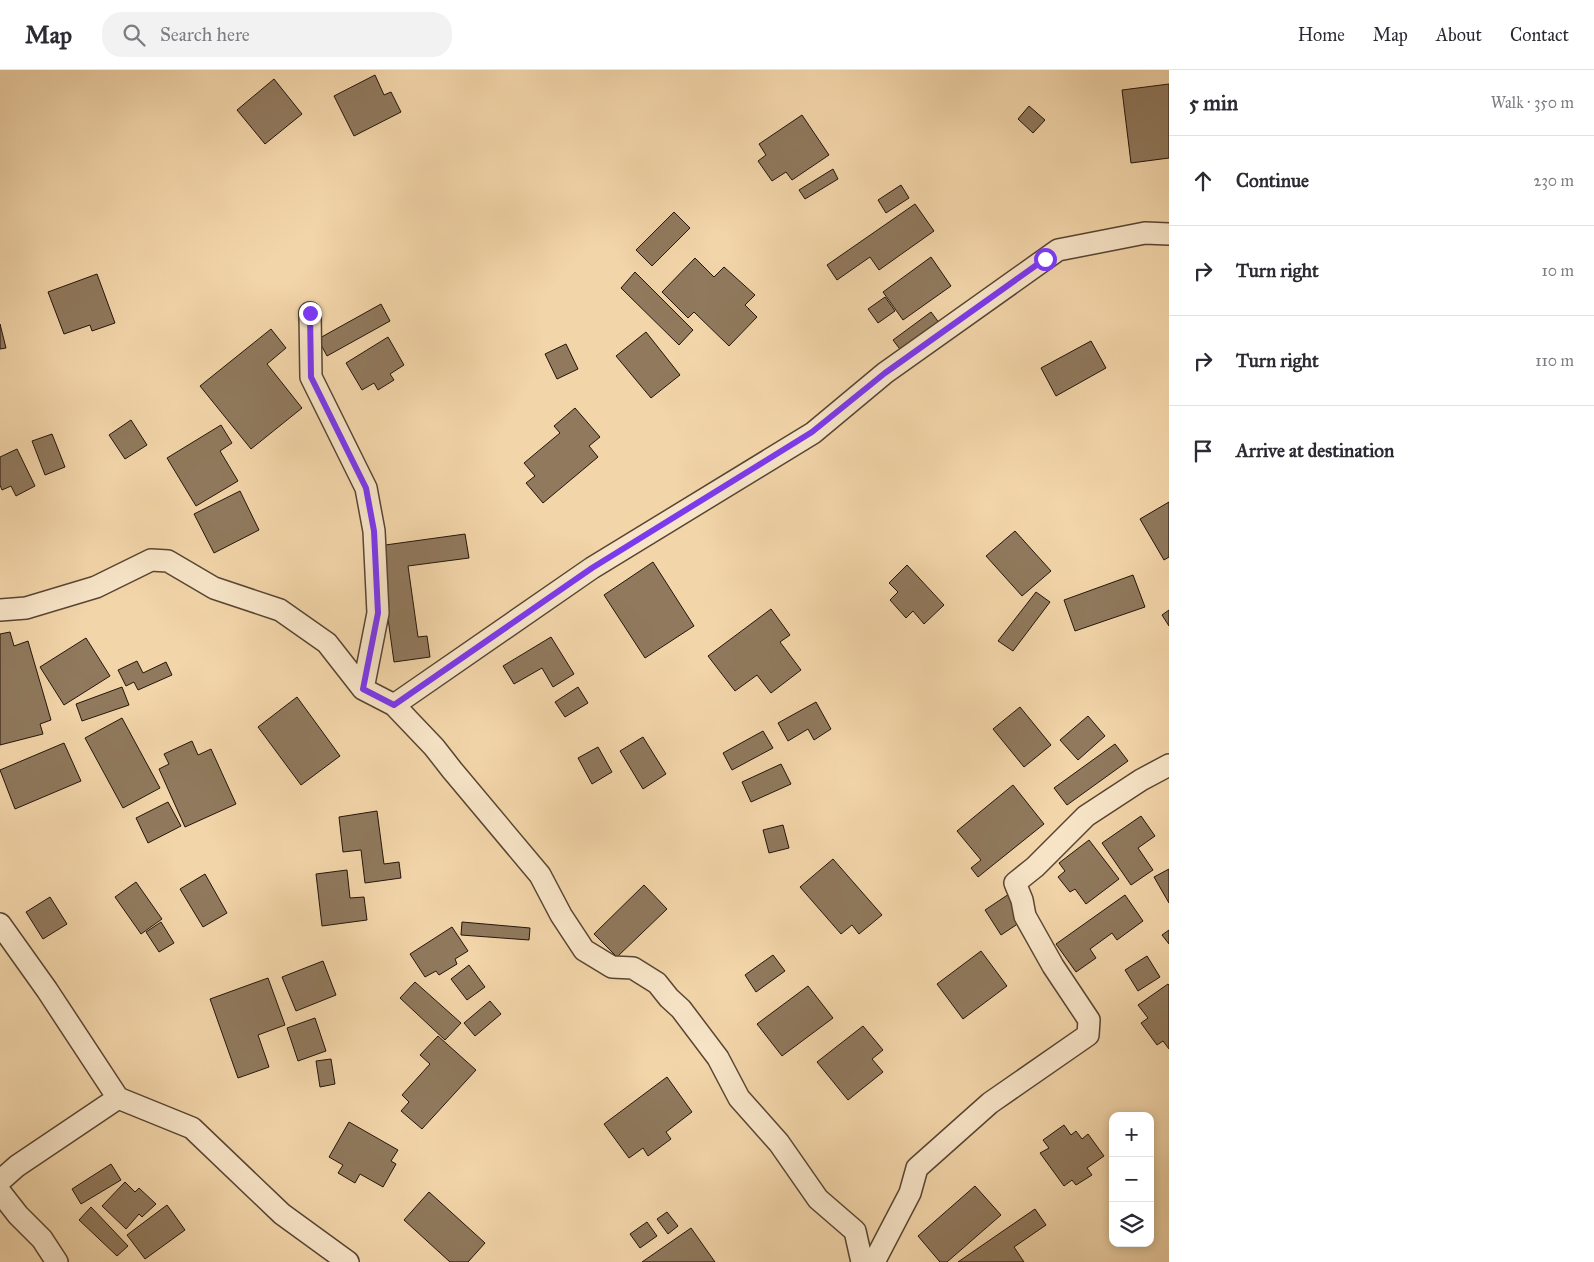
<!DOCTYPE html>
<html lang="en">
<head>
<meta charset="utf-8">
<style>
  body { margin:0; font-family:"IM FELL Great Primer",serif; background:#f2f2f3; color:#2b2b33 }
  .controls { position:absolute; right:15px; bottom:15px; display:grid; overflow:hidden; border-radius:10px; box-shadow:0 2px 8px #0003 }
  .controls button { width:45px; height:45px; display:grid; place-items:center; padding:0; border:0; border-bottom:1px solid #e1e1e2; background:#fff; color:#2b2b33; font:25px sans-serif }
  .stop { position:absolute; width:15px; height:15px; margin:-11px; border:4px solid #7c3aed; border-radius:50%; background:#fff }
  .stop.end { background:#7c3aed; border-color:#fff; box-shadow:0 1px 5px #0008 }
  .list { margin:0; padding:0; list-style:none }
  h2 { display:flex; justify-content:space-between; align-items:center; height:65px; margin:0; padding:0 20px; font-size:21px }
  h2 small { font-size:16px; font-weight:400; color:#7c7c81 }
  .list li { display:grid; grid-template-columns:32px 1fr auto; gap:15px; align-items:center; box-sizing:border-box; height:90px; padding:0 20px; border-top:1px solid #e1e1e2 }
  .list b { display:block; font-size:19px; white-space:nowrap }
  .list em { font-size:16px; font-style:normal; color:#7c7c81 }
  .icon { flex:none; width:28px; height:28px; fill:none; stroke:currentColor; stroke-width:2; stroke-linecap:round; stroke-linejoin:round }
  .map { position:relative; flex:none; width:1169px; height:1192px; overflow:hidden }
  header { display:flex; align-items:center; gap:30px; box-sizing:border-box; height:70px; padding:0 25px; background:#fff; border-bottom:1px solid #e1e1e2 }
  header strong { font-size:24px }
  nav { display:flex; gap:28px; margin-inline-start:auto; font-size:18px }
  .search { width:350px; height:45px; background:#f2f2f3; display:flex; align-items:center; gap:12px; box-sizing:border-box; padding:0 18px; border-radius:20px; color:#7c7c81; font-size:19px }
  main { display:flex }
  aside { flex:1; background:#fff }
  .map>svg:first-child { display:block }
</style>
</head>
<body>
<header>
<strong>Map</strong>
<div class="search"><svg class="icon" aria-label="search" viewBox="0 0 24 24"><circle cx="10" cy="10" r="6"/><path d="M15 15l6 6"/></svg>Search here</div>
<nav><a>Home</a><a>Map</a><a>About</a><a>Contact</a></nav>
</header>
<main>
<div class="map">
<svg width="1169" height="1192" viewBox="0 0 1169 1192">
  <rect width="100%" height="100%" fill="#f2d5a9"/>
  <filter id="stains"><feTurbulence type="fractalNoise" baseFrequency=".004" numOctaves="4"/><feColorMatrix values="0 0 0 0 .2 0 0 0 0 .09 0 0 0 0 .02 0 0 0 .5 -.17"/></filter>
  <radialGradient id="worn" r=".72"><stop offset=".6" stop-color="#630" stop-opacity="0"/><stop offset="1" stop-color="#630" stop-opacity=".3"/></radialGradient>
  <path fill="#90795d" stroke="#25150a" d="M375,5L384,25L391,22L401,42L354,66L334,26Z
    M274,9L302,44L265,74L237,40Z
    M1169,14V88L1131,93L1122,20Z
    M1029,36L1045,50L1033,63L1018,49Z
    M802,45L829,85L792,110L786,102L772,111L758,91L766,85L759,74Z
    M833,99L838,109L805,129L799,120Z
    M901,115L909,128L886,143L878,130Z
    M915,134L934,161L879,200L870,187L837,210L827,195Z
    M674,142L690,158L652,196L636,180Z
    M931,187L951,216L903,250L883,222Z
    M695,188L714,207L724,197L755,225L745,235L757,247L729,276L694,242L688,248L662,222Z
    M635,202L693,260L679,275L621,218Z
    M97,204L115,253L92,261L90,255L64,264L48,222Z
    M885,227L895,241L878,253L868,239Z
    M381,234L390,251L327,286L318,269Z
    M931,242L940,254L902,282L893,270Z
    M0,254L6,278L0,279Z
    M271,259L286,278L267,294L302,338L251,379L200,316Z
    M646,262L680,305L651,328L616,286Z
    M388,267L404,295L390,304L394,310L378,320L374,313L362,320L346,293Z
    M1091,271L1106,298L1056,326L1041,298Z
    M566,274L578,299L557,309L545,284Z
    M575,338L600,367L589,376L598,387L543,433L526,413L535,406L524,393L560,363L554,356Z
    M131,350L147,375L125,389L109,365Z
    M221,355L232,373L220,381L238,411L196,436L167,388Z
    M52,364L65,397L45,405L32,371Z
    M17,379L35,416L16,426L11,416L2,420L0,415V387Z
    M240,421L259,460L214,483L194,444Z
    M1169,432V487L1164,490L1140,449Z
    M1015,461L1051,501L1022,526L986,486Z
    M465,464L469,488L408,496L418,567L427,566L430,587L394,592L378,476Z
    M653,492L694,556L645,588L604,525Z
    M907,495L944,535L924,554L913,541L906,548L890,530L898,522L889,513Z
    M1133,505L1145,537L1075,561L1064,530Z
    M1036,522L1050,532L1013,581L998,571Z
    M771,539L790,565L780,572L801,600L771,623L757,605L735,621L708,586Z
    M1169,540V556L1162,545Z
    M10,562L14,576L28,571L51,650L40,654L43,664L0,675V564Z
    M551,567L574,604L553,617L542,598L514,614L503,596Z
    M86,568L110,606L64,635L40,597Z
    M137,591L143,603L166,592L172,605L138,620L134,612L126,616L118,600Z
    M122,617L129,635L82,651L76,634Z
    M578,617L588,633L565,647L555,632Z
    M297,627L340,686L301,715L258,657Z
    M816,632L831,659L814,670L808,659L788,671L778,653Z
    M1020,637L1051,675L1024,697L993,659Z
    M1088,646L1105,666L1078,690L1060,670Z
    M122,648L160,718L123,738L85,668Z
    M763,661L773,678L732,700L723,683Z
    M643,667L666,704L643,719L620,681Z
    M192,671L198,685L211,679L236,734L185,757L159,699L169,694L164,684Z
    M64,673L81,711L15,739L0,700Z
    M1115,674L1128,691L1067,735L1054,718Z
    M598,677L612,702L592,714L578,688Z
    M781,694L791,714L751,732L742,712Z
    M1013,715L1044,754L978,807L971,798L981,790L957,761Z
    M168,732L181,756L148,773L136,748Z
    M377,741L384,794L399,792L401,808L365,813L361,780L343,782L339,747Z
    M1141,746L1155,766L1138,778L1153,800L1131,815L1102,773Z
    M783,755L789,778L769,783L763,760Z
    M1089,770L1119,809L1086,834L1075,819L1070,822L1058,807L1065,801L1059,793Z
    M833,789L882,845L859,864L852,855L841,864L800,817Z
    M1169,799V833L1154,807Z
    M347,800L350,828L364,827L367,850L322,856L316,804Z
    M205,804L227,843L203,857L180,819Z
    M136,812L162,849L141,864L115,827Z
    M644,815L667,839L617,887L594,864Z
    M1009,824L1025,849L1001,865L985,840Z
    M1125,825L1143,851L1117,870L1112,863L1090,879L1096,888L1076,902L1056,874Z
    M50,827L67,854L43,869L26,842Z
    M161,852L174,873L159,882L146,862Z
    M462,852L530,858L529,870L461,865Z
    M452,857L468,881L455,889L457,894L439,905L436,901L425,907L410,884Z
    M1169,860V874L1162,865Z
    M981,881L1007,916L963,949L937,914Z
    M773,885L785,901L756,922L745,905Z
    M1147,886L1160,907L1138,921L1125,900Z
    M323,891L336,925L296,941L282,907Z
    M469,895L485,917L467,930L451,909Z
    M268,908L285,955L258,965L269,997L238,1008L210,929Z
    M415,912L461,953L445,970L400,928Z
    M1168,914L1169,915V979L1163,971L1157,975L1141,953L1148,948L1138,935Z
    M808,916L833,948L782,986L757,954Z
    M490,931L501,944L475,966L464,953Z
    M315,948L326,981L298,991L287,958Z
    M863,956L883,980L872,989L883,1002L848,1030L817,992Z
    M438,966L476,1000L422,1059L401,1041L409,1032L402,1025L430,994L420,985Z
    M331,989L335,1014L320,1017L316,991Z
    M667,1007L692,1042L666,1062L671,1069L648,1086L643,1078L629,1088L604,1054Z
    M349,1052L398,1080L391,1091L396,1094L383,1117L360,1104L355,1113L338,1103L343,1095L329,1087Z
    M1064,1055L1071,1065L1076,1061L1082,1069L1088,1064L1104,1086L1087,1098L1092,1105L1076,1115L1072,1110L1064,1116L1040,1083L1049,1078L1043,1070Z
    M111,1094L121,1110L81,1134L72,1119Z
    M125,1112L135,1122L139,1118L156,1134L142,1147L139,1144L126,1159L102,1136Z
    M975,1116L1001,1145L947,1192H940L918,1166Z
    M429,1122L485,1173L468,1192H450L404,1150Z
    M167,1135L185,1160L145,1189L127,1165Z
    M91,1137L128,1176L117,1186L79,1150Z
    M1035,1139L1046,1155L1014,1177L1024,1192H958Z
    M667,1142L678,1156L668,1164L657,1149Z
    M647,1152L657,1166L640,1178L630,1164Z
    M691,1158L715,1192H642Z"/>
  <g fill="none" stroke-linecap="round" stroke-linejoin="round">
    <defs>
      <path id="minor" d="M310,243L311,307L366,418L374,461L378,543L363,619
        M0,540L26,538L96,517L151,490L168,491L214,518L280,540L327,573L363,619L394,635L592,498L813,363L885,303L1058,180L1145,163L1169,164
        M394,635L434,677L452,700L540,805L561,845L584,880L612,897L633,898L657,913L669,928L681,939L718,988L739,1028L779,1073L818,1129L855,1161L862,1192
        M0,854L47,920L118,1028L192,1058L282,1144L348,1192
        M0,1111L17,1096L118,1028
        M0,1122L18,1145L42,1169L57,1192
        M874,1192L910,1123L917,1098L990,1033L1088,965L1089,950L1053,896L1025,846L1022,830L1015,813L1035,797L1086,746L1141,710L1169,695"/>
    </defs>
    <use href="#minor" stroke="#584532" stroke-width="24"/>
    <use href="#minor" stroke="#f7e4c7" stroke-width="21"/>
  </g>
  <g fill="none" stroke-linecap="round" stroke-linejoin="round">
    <path stroke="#7c3aed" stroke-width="6" d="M310,243L311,307L366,418L374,461L378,543L363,619L394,635L592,498L812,362L885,303L1045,189"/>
  </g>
  <rect width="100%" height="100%" filter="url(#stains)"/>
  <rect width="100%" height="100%" fill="url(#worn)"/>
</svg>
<div class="controls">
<button>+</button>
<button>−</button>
<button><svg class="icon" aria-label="layers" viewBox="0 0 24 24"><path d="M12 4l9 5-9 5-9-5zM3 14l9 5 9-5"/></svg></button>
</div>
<div class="stop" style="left:1045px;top:189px"></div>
<div class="stop end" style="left:310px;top:243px"></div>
</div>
<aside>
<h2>5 min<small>Walk · 350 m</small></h2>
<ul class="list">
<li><svg class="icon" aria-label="ahead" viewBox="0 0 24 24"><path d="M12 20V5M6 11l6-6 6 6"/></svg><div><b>Continue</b></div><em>230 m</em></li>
<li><svg class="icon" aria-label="right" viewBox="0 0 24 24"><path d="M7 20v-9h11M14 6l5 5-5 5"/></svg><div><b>Turn right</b></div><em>10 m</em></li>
<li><svg class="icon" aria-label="right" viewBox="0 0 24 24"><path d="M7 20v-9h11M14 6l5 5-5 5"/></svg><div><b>Turn right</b></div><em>110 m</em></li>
<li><svg class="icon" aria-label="arrive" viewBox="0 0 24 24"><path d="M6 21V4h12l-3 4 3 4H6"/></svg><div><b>Arrive at destination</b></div></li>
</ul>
</aside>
</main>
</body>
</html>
